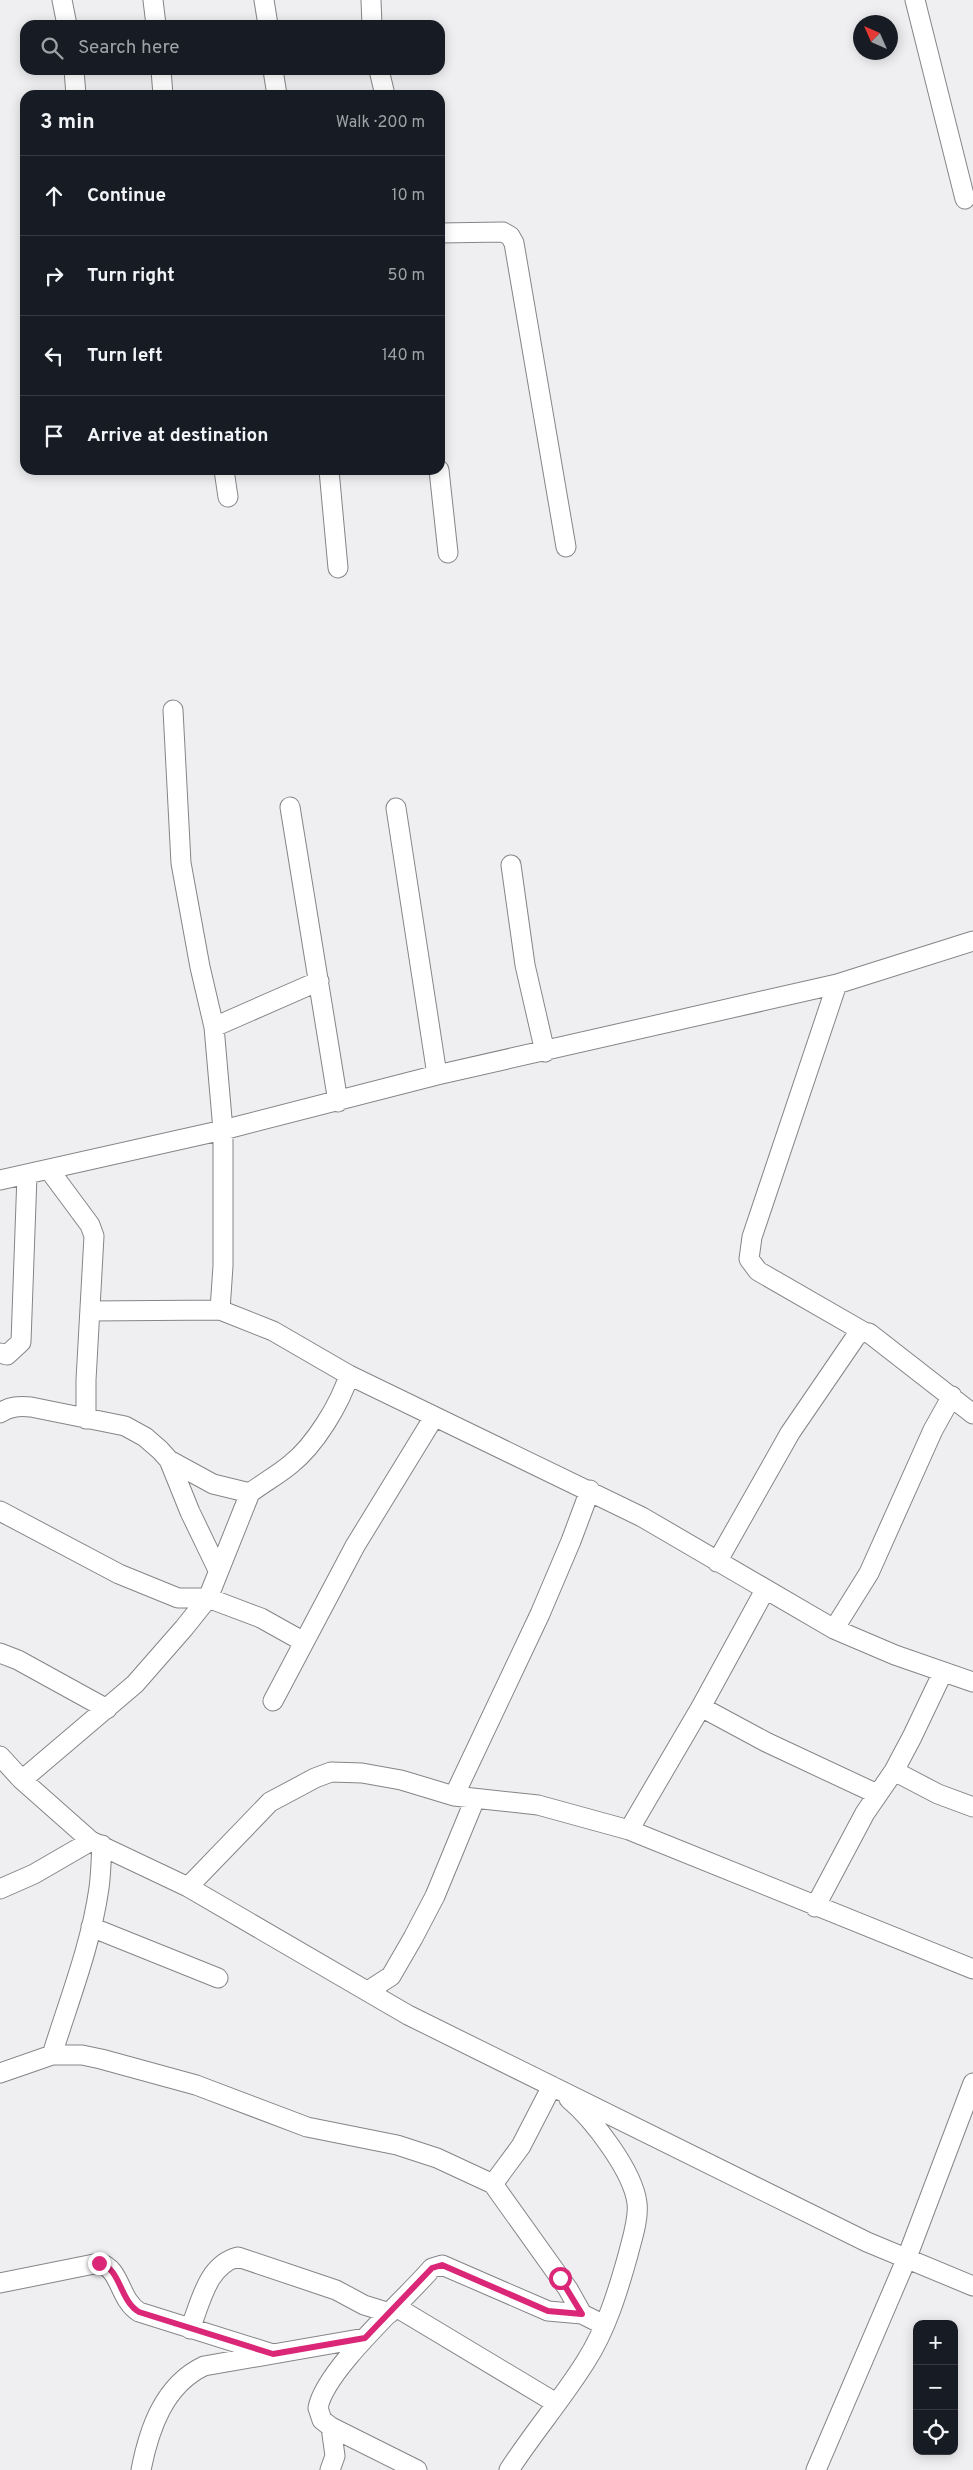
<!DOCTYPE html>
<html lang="en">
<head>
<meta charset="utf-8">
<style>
  body { margin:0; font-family:Overpass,sans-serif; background:#242831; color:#f1f3f6 }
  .controls { position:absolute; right:15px; bottom:15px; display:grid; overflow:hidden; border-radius:10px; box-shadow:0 2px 12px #0003 }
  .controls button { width:45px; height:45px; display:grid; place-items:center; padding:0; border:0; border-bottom:1px solid #363941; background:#171b24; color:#f1f3f6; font:25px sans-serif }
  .compass { position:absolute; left:853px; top:15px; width:45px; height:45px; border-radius:50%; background:#171b24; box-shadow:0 2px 12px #0003; rotate:315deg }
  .stop { position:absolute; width:15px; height:15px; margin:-11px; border:4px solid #db2777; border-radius:50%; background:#fff }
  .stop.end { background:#db2777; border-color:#fff; box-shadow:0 1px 5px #0008 }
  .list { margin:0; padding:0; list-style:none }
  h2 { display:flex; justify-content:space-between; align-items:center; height:65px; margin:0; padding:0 20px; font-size:21px }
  h2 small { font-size:16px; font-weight:400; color:#9ea1a6 }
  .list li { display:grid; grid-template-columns:32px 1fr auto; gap:15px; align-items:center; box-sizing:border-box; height:80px; padding:0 20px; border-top:1px solid #363941 }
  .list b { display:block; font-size:19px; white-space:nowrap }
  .list em { font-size:16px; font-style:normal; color:#9ea1a6 }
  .icon { flex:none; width:28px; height:28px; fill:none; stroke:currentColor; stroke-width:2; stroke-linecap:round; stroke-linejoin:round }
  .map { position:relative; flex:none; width:973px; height:2470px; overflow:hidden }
  .search { position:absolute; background:#171b24; box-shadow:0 2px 12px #0003; left:20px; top:20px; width:425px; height:55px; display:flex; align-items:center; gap:12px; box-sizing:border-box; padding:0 18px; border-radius:15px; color:#9ea1a6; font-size:19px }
  .panel { position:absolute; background:#171b24; box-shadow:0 2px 12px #0003; left:20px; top:90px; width:425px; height:385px; border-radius:15px }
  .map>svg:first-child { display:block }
</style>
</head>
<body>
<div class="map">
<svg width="973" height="2470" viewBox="0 0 973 2470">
  <rect width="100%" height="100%" fill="#efeff2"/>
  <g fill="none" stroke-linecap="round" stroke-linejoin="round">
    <defs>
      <path id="minor" d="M62,0L67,25
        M153,0L156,25
        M264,0L268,25
        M371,0L372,25
        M915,0L965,199
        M74,70L76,95
        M161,70L163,95
        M273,70L277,95
        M379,70L385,95
        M440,233L503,232L510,236L514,243L566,547
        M224,470L228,497
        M329,470L338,568
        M439,470L448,553
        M173,710L181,863L200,967L214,1027L223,1130V1266L220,1310L273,1331L349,1375L642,1517L834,1629L895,1655L973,1682
        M290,807L338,1102
        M396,808L437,1075
        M511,865L525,965L545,1052
        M837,984L752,1237L749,1259L758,1271L864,1332L869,1333L973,1414
        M214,1027L319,981
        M50,1171L90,1225L94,1236L86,1380V1419
        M0,1180L223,1130L437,1075L837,984L973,941
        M90,1311L220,1310
        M0,1353L7,1355L21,1342L27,1175
        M0,1413C10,1406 20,1406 31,1407L125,1426L145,1437L160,1450L169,1460L213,1484L250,1493C263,1483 278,1475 291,1464C315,1445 340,1404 349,1375
        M169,1460L190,1512L218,1570
        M0,1511L119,1574L178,1598H208L261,1618L304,1642
        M717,1562L790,1433L857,1335L864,1332
        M834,1629L869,1573L933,1430L952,1396
        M0,1653L18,1660L107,1709
        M273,1701L355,1546L434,1417
        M701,1707L766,1742L877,1794
        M0,1756L22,1780L91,1841L188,1887L408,2015L867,2242L973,2286
        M894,1771L938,1794L973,1807
        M22,1780L135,1684L184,1628L208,1598L250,1493
        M454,1796L540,1614L571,1541L590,1490
        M629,1830L701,1707L765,1590
        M188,1887L270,1802L315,1778L331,1772L362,1773L401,1780L454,1796L538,1805L629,1830L973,1969
        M0,1889L34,1874L91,1841
        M815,1907L865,1813L894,1771L912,1737L943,1672
        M91,1927L218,1978
        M368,1991L391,1976L413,1938L435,1896L475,1799
        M52,2055C69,2000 91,1945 99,1888C101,1874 101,1859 102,1845
        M0,2073L52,2055H82L101,2059L196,2085L307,2127L397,2145L437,2158L493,2184L568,2289L582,2314
        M493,2184L521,2146L552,2086
        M0,2283L99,2263C121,2268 119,2300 139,2312L273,2354
        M396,2307L556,2403
        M190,2329C201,2302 207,2265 238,2257L336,2290L364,2305L390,2313
        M141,2470C149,2429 164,2385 204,2366L365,2338
        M330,2470L335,2456L331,2427
        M417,2470L331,2427L322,2420L318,2408C325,2369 405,2300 432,2268L442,2265L548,2311L582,2314L604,2325
        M509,2470C533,2433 563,2398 586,2361C606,2330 618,2291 628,2255C632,2239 639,2219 637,2203C633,2171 593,2119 569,2099
        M816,2470L906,2260L973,2083"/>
    </defs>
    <use href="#minor" stroke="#858588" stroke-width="21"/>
    <use href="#minor" stroke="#fff" stroke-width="19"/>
  </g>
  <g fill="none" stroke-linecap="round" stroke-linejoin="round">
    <path stroke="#db2777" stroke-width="6" d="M99,2263C121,2268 119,2300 139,2312L273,2354L365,2338L432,2268L442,2265L548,2311L582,2314L560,2278"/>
  </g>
</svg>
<div class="controls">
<button>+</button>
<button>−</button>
<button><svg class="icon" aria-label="locate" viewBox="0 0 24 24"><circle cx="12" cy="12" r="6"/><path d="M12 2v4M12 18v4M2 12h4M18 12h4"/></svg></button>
</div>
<svg class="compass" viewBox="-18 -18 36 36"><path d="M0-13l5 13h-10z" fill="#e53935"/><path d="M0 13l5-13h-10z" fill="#9ea1a6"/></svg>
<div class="stop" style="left:560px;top:2278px"></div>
<div class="stop end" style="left:99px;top:2263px"></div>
<div class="search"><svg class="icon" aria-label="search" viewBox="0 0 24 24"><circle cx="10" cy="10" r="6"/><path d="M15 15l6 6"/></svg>Search here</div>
<section class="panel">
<h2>3 min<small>Walk · 200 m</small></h2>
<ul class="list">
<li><svg class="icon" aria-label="ahead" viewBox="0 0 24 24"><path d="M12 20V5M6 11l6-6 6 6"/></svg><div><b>Continue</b></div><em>10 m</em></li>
<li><svg class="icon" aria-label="right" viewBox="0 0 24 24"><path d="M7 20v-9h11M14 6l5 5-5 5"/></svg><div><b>Turn right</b></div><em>50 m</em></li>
<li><svg class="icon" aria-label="left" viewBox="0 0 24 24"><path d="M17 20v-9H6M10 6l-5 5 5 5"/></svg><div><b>Turn left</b></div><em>140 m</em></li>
<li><svg class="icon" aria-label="arrive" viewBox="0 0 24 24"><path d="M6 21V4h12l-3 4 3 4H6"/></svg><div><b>Arrive at destination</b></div></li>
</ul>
</section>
</div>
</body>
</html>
